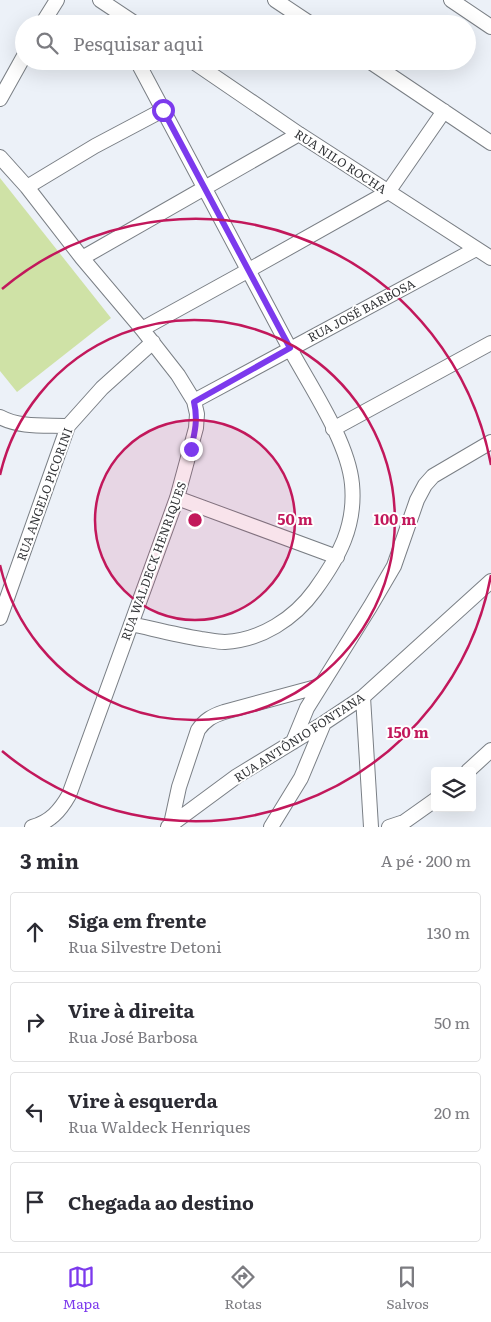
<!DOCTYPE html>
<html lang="pt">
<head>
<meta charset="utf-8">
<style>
  body { margin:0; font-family:Literata,serif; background:#f7f7f7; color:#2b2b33 }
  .controls { position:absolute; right:15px; bottom:15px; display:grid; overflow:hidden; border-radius:5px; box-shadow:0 5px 20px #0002 }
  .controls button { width:45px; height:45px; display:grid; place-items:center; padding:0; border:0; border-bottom:1px solid #e1e1e2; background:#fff; color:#2b2b33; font:25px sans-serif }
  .stop { position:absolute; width:15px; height:15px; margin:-11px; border:4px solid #7c3aed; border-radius:50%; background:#fff }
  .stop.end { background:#7c3aed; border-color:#fff; box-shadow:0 1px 5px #0008 }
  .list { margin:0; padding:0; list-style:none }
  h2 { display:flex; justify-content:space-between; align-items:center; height:65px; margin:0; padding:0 20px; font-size:21px }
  h2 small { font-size:16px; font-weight:400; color:#7c7c81 }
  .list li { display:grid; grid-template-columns:32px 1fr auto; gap:15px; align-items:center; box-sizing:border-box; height:80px; margin:0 10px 10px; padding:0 10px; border:1px solid #e1e1e2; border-radius:5px }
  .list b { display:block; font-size:19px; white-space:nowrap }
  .list p { margin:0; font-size:16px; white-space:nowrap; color:#7c7c81 }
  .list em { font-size:16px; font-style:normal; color:#7c7c81 }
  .icon { flex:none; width:28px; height:28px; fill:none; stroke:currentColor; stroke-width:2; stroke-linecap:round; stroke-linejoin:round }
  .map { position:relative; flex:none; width:491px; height:827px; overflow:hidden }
  .search { position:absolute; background:#fff; box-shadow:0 5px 20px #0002; left:15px; right:15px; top:15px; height:55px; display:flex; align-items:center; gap:12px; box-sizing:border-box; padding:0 18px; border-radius:28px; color:#7c7c81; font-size:19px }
  .sheet { height:425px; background:#fff }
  nav { display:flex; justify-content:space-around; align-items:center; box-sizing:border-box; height:70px; border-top:1px solid #e1e1e2; background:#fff; font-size:14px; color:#7c7c81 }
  nav a { display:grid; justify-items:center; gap:2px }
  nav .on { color:#7c3aed }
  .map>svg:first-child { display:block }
</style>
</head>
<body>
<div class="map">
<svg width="491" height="827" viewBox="0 0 491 827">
  <rect width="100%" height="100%" fill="#ecf1f8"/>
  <path fill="#cfe2a6" d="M0,178L111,318L17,392L0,371Z"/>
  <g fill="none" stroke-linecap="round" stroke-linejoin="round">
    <defs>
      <path id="street" d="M100,0L136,24
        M275,0L311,24
        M451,0L491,27
        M42,24L57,0
        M192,61L299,134L491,258
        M369,61L491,143
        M0,99L24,56
        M0,157L27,187L82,258L142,329L178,375L194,401L197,414L196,428L177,498L69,795C60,811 50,822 32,827
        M27,187L95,146L163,110
        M82,258L299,134
        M142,329L249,270L388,192L444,111
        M194,401L476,249
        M0,417C20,428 45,425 68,426
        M333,429L491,343
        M177,498L337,557
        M0,618L68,426L102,388L153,342
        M131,624C154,629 177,635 201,639C209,640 217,642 225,642C261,640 294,619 315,590C339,557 356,526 352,484C348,441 310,386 289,347C238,252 187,157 137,61
        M363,697L371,827
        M293,742L307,708L370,607L394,566L417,500L425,485L433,476L491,442
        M468,771L491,750
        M171,824L179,787L198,730C205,720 212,716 224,712L320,686
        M168,827L237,776L324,723L363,697L491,581
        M271,827L301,778L324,723
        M389,827L404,822L435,800"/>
    </defs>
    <use href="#street" stroke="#7a7f85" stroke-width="16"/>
    <use href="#street" stroke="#fff" stroke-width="14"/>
  </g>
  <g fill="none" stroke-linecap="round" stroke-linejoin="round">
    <path stroke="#7c3aed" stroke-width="6" d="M163,110L290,348L194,402C198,419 195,432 191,449"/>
  </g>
  <circle cx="195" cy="520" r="100" fill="#c2185b" fill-opacity=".12"/>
  <g fill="none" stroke="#c2185b" stroke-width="2.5">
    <circle cx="195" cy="520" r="100"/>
    <path d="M0 475A200 200 0 1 1 0 565"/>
    <path d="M491 575A301 301 0 0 1 2 751M2 289A301 301 0 0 1 491 465"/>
  </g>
  <g text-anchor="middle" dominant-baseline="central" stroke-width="4" stroke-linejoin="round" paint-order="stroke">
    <g font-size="12" fill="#333538" stroke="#fff">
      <text transform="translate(341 161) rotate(33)">RUA NILO ROCHA</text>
      <text transform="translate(361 310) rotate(-28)">RUA JOSÉ BARBOSA</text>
      <text transform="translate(44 494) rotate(-70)">RUA ANGELO PICORINI</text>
      <text transform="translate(153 561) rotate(-70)">RUA WALDECK HENRIQUES</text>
      <text transform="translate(299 737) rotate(-33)">RUA ANTÔNIO FONTANA</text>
    </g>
  </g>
  <circle cx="195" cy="520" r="8" fill="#c2185b" stroke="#fff" stroke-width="2.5"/>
  <g font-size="15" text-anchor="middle" font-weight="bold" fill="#c2185b" stroke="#fff" stroke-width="4" stroke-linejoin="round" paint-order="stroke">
    <text x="295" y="525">50 m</text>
    <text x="395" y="525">100 m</text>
    <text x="408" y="738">150 m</text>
  </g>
</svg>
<div class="controls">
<button><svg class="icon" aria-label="layers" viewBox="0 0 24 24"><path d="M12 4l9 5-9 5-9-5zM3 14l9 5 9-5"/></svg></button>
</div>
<div class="stop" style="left:163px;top:110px"></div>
<div class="stop end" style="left:191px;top:449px"></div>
<div class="search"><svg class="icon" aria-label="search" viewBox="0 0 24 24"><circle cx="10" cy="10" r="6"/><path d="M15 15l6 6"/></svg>Pesquisar aqui</div>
</div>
<section class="sheet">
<h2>3 min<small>A pé · 200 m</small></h2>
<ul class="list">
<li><svg class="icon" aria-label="ahead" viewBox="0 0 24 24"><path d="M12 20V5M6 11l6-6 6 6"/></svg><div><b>Siga em frente</b><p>Rua Silvestre Detoni</p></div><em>130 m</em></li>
<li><svg class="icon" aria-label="right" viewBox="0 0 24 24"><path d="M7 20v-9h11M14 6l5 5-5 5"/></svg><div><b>Vire à direita</b><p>Rua José Barbosa</p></div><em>50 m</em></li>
<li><svg class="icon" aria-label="left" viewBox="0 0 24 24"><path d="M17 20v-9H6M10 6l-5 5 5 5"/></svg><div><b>Vire à esquerda</b><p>Rua Waldeck Henriques</p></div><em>20 m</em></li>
<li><svg class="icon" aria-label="arrive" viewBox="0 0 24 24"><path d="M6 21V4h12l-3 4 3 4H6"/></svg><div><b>Chegada ao destino</b></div></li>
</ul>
</section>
<nav>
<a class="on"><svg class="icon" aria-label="map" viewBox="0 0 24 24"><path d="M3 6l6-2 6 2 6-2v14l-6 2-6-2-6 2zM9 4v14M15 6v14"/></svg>Mapa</a>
<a><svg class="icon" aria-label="directions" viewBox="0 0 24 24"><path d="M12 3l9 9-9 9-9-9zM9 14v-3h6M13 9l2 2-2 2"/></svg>Rotas</a>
<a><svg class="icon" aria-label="saved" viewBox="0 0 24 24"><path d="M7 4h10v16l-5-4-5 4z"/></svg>Salvos</a>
</nav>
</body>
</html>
